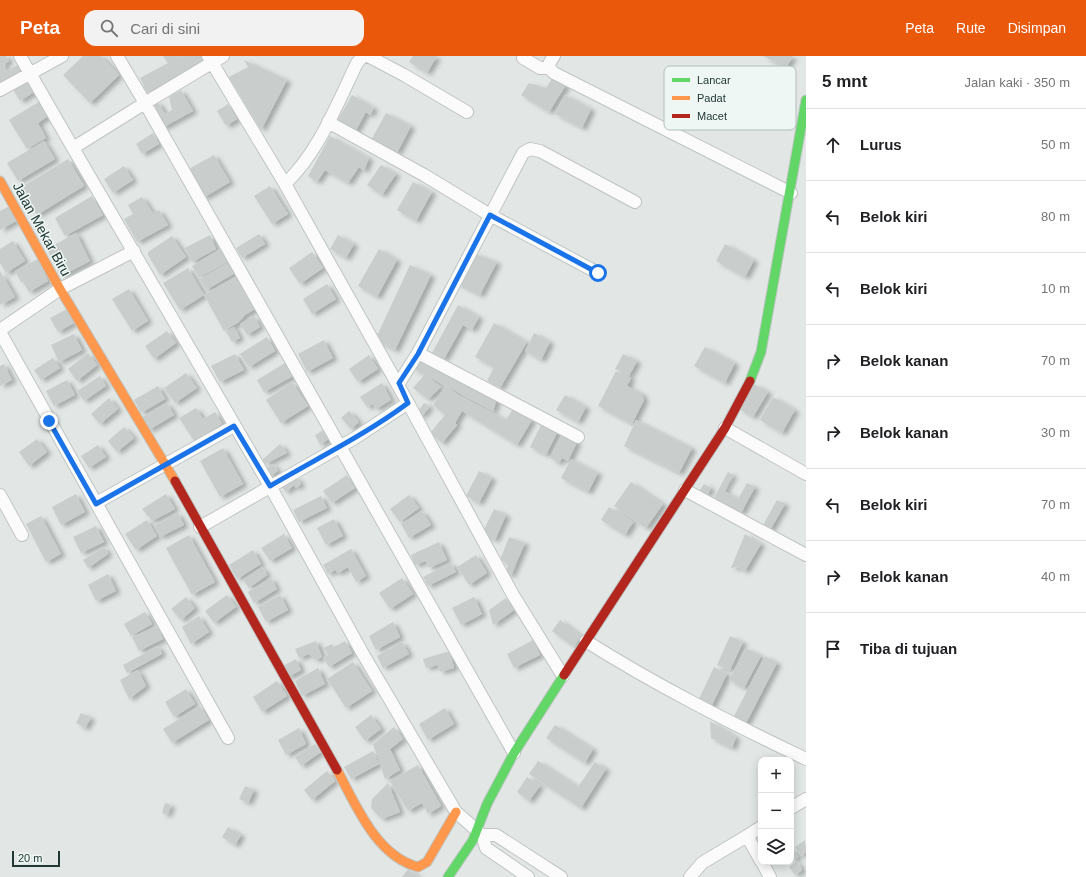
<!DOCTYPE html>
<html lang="id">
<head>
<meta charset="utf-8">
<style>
  body { margin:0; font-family:Helvetica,sans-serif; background:#f2f2f2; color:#202124 }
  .controls { position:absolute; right:12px; bottom:12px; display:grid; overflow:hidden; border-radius:8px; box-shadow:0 2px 10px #0003 }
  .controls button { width:36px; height:36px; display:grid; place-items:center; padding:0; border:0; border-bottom:1px solid #e0e0e0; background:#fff; color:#202124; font:20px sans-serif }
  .scale { position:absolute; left:12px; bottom:10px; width:48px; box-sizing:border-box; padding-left:4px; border:2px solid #213935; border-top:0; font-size:11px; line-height:14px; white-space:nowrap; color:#213935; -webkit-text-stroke:3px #eff7f4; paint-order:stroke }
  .stop { position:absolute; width:12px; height:12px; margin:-9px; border:3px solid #1a73e8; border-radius:50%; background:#fff }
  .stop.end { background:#1a73e8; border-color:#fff; box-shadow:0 1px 4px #0008 }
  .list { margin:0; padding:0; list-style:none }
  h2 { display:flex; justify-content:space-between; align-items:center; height:52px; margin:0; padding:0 16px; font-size:17px }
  h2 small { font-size:13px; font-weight:400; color:#757577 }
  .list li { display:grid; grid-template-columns:26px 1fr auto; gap:12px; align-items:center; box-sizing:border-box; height:72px; padding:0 16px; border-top:1px solid #e0e0e0 }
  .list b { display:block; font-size:15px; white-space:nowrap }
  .list em { font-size:13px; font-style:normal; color:#757577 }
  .icon { flex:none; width:22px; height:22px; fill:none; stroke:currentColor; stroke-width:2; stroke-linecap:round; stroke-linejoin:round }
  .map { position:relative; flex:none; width:806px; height:821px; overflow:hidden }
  header { display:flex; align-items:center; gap:24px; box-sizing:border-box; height:56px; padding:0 20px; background:#ea580c; color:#fff }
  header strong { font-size:19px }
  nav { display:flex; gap:22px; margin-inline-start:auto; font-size:14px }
  .search { width:280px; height:36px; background:#f2f2f2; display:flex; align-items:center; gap:10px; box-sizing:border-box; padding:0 14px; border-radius:12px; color:#757577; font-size:15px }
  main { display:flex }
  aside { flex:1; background:#fff }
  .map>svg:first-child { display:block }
</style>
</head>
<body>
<header>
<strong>Peta</strong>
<div class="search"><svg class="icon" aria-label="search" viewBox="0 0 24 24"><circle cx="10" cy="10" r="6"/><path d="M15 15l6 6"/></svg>Cari di sini</div>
<nav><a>Peta</a><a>Rute</a><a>Disimpan</a></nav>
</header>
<main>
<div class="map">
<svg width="806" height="821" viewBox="0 0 806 821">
  <defs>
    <filter id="shadow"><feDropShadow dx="4.5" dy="2.5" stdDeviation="2" flood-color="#0004"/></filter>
  </defs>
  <rect width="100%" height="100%" fill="#e2e7e5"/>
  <path fill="#c9cecc" filter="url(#shadow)" d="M0,0H6L9,5L3,9L7,15L19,8L23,15L0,29Z
    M83,0H101L119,19L90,47L63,19Z
    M163,0H180L168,7Z
    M181,0H201L204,4L147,37L140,22Z
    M413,0H437L427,17L409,6Z
    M763,0H793L786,12Z
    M244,4L287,24L261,74L229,21L248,11Z
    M553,21L566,29L549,56L521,39L529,27L546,32Z
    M27,24L34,36L20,45L12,32Z
    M181,34L193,55L162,72L150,50L158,46L165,58L172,54L169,41Z
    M352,39L374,52L370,59L366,56L355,76L337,65Z
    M565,39L591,53L582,72L555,58Z
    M40,45L48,60L38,67L46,82L27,93L9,64Z
    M228,48L237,63L226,70L217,55Z
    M386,57L411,70L397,97L371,84Z
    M153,77L159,88L142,98L136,88Z
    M330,80L369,102L364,115L359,111L348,127L325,114L317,126L308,120Z
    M44,85L55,103L18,125L7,107Z
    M214,99L230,126L203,142L187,114Z
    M68,103L84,130L37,159L20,132Z
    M381,109L396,118L382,139L367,129Z
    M124,110L133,124L113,137L104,123Z
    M413,126L432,136L416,165L397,154Z
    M270,130L288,158L272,168L254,140Z
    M92,140L103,159L65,180L55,162Z
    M142,141L153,157L159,154L168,169L137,186L124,163L133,158L128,149Z
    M8,151L16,165L0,174V155Z
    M76,177L90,205L61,220L47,193Z
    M259,178L265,188L242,202L236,192Z
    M210,179L216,193L192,206L185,192Z
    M338,179L354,188L346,202L330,193Z
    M172,180L186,201L160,219L148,199V196Z
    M13,185L25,205L6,217L0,207V193Z
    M725,188L754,204L745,221L716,205Z
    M220,193L227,206L199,222L192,210Z
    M379,193L397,204L377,241L358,230Z
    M312,196L323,212L300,228L289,212Z
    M473,197L497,206L480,239L456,227Z
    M38,203L48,225L29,236L23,226L32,221L21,226L15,215Z
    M229,206L235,217L206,234L200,223Z
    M410,209L431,219L395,294L375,284Z
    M188,212L204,239L180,254L163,227Z
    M0,215L15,241L0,249Z
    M237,220L255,253L245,259L239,266L224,275L204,239Z
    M327,228L336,243L312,258L303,243Z
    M129,233L148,265L132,275L112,243Z
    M458,249L479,261L472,274L463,269L444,303L432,297Z
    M67,253L74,267L58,276L50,262Z
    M254,260L260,271L247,279L240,268Z
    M494,267L527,286L500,332L487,325L494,311L475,301Z
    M234,271L240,282L232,286L226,275Z
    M167,275L176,287L154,303L145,290Z
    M534,277L550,286L541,304L525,295Z
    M74,278L82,294L59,306L51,289Z
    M267,281L275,295L249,311L240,298Z
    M324,284L333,302L307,316L298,298Z
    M705,291L735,307L725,327L694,310Z
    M88,297L97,309L77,325L68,313Z
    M235,298L244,314L220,326L211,310Z
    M623,298L637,305L629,320L615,313Z
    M369,299L378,313L358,326L349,313Z
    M53,302L60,312L41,324L34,314Z
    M420,302L497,343L493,355L412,312Z
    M285,307L293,320L264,336L257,324Z
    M4,308L12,324L0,330V310Z
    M616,315L631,322L627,330L642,338L644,344L632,368L598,350Z
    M186,317L197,332L175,347L164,332Z
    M425,318L441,331L428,343L413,332Z
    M100,320L106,330L84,345L77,335Z
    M67,324L75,339L54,350L46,335Z
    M292,326L308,350L281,367L266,344Z
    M382,327L391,344L376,353L373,348L367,351L360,341Z
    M754,328L768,336L753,361L739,353Z
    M158,330L165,343L141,357L134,344Z
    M446,330L458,339L506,364L514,351L532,364L517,389L462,355L455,367L457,369L442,387L430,377L445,359L433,349Z
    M565,339L586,351L578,366L556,354Z
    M773,341L795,354L782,377L760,364Z
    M109,342L118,353L100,368L91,358Z
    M167,347L174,359L149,374L141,362Z
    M424,347L430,350L421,361L417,356Z
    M196,352L203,363L215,356L222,368L194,385L179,362Z
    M349,355L359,366L351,373L341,362Z
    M636,364L692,392L679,417L624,390Z
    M543,365L559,373L546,399L530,391Z
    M124,371L134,382L117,396L108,385Z
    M325,373L330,382L320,389L315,379Z
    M562,378L577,386L568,405L562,402L559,407L550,402Z
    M37,383L47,396L29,410L19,396Z
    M280,388L287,397L265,408L263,403Z
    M98,389L106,401L89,412L81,400Z
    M223,392L243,428L220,441L200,405Z
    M571,403L598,417L588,436L561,422Z
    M273,408L278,415L270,420L265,413Z
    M479,415L492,422L479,447L466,440Z
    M728,416L733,419L724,435L738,443L747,427L755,431L741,457L714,442Z
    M347,419L355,432L332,447L323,435Z
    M296,421L301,428L296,432L294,429L286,436L280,429Z
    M631,426L663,448L646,472L614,450Z
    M704,428L711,432L707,439L700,434Z
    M76,438L85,456L61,469L52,451Z
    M166,438L175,453L152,465L142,453Z
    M409,439L419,452L400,466L390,453Z
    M321,440L327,452L299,466L293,454Z
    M777,444L785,448L770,474L763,469Z
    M609,451L633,466L625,479L601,464Z
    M494,453L506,459L495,484L482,478Z
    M422,455L431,469L409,482L401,468Z
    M178,457L184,469L160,481L154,470Z
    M41,460L61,498L46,506L26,468Z
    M334,463L343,480L326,489L317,472Z
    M147,464L157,480L136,494L125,478Z
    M96,470L104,486L81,497L73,481Z
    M284,478L292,492L270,505L261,492Z
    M745,478L761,488L745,515L737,511L731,512Z
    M189,479L215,526L192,539L166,492Z
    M509,481L525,487L511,519L505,517L509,507L500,504Z
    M439,486L447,504L429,512L426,505L415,509L411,499Z
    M104,491L108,498L88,512L83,504Z
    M351,493L366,520L356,526L348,511L338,517L335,514L328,518L323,509Z
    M253,494L261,508L237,523L229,509Z
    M476,499L487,517L469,529L457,511Z
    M451,507L456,516L428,530L423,521Z
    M262,511L267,519L249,532L243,524Z
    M108,518L116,535L96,545L88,529Z
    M271,522L277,533L254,547L248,536Z
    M402,522L413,538L390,553L379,537Z
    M227,539L236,551L214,567L205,555Z
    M280,539L288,554L266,566L258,551Z
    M186,541L195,552L181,564L171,553Z
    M474,541L482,558L461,569L452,552Z
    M506,542L514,554L493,569L489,554Z
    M145,556L152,568L131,580L124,568Z
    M199,560L209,576L191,588L182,571Z
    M560,564L581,580L574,591L552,575Z
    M393,566L400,581L376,594L369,580Z
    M157,570L163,583L139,595L132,581Z
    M730,580L743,586L730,614L717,609Z
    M533,584L540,599L514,612L507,598Z
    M316,585L322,601L316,604L309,598L299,602L295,593Z
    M345,585L352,597L329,611L323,602L328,599L324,592L332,588L334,591Z
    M402,586L409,598L383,612L377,600Z
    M158,590L162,598L127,617L123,609Z
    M746,592L761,600L744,632L729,624Z
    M450,595L454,612L440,616L438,609L426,612L423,603Z
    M765,600L777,607L745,669L733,662Z
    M296,603L301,614L288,621L283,610Z
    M353,606L372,635L346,652L327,623Z
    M714,611L727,618L711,651L698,645Z
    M318,612L325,628L302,640L295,625Z
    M138,614L146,630L129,643L120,624Z
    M277,625L287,640L262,656L253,641Z
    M186,633L195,648L174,661L165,646Z
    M200,650L209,664L172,687L163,673Z
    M445,652L454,668L428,684L419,668Z
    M81,657L91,662L85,672L76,667Z
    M371,659L381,673L365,685L355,671Z
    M710,665L736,681L732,692L711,682Z
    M555,669L593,693L585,707L546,682Z
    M394,671L403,683L390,693L400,714L385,723L373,688Z
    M299,672L306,688L286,699L278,684Z
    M315,688L321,696L301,710L295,701Z
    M373,695L379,708L351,723L344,711Z
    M538,705L578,731L595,706L606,713L581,752L529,718Z
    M418,709L441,750L428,758L422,747L408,755L390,725Z
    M327,715L335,725L312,744L304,734Z
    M527,721L540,730L529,745L517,736Z
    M388,727L400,756L382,763L371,752L372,743Z
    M245,730L254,734L248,747L239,743Z
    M165,747L171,749L167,759L162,757Z
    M228,771L241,779L235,789L222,781Z
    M805,784L806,796L801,800L795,791Z
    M791,790L798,801L791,805Z
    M797,805L802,814L795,819L789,811Z
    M408,813L419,821H402Z"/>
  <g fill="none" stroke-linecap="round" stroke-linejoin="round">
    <defs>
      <path id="street" d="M20,0L73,92L145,47L117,0
        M208,0L285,128L408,347
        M223,0L145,47L514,697
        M368,0L404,19L467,56
        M554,0L550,6L549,12L554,17L791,137
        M523,2L540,12H549
        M0,34L62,0
        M328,66L424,119L490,159L598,217
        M73,92L270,430L363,598L456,756L482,779L486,792L528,821
        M285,128C319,96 337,48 357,7L363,0
        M0,274L60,233L134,195
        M0,276L228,682
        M418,297L578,381
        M399,327L418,297L523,97L530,93L540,95L635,146
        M725,372L806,418
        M685,434L806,499
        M0,439L22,479
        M96,447L234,370
        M200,471L355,382L408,347L513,539L563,620
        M586,585C657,630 731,667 806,703
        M791,752L806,743
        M482,779H496L561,821
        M747,780L761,771
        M762,806L770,821
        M690,821L702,807L747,780L761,805"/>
      <path id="fast" d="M750,325L761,296L806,44
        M448,821L473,784L487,748L514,697L564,619"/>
      <path id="slow" d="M0,125L60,233L175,425
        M337,714C356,749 376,800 418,811L427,806L456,756"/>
      <path id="jam" d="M175,425L337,714
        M564,619L725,372L750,325"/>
    </defs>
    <use href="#street" stroke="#bfc4c2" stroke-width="14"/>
    <use href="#fast" stroke="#bec5c3" stroke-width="11"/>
    <use href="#slow" stroke="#bec5c3" stroke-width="11"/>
    <use href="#jam" stroke="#bec5c3" stroke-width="11"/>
    <use href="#street" stroke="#fbfbfb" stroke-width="12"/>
    <use href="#fast" stroke="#63d668" stroke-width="9"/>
    <use href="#slow" stroke="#ff974d" stroke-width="9"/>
    <use href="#jam" stroke="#b3261e" stroke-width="9"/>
  </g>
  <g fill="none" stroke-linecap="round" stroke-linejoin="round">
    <path stroke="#1a73e8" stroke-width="5" d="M49,365L96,448L234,370L270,430C316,403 365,379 408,347L399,327L418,298L490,159L598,217"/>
  </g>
  <g text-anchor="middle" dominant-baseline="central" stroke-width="3" stroke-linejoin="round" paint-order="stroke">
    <g font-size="14" fill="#213935" stroke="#eff7f4">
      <text transform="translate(42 173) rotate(61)">Jalan Mekar Biru</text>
    </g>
  </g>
  <rect x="664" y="10" width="132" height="64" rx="6" fill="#eff7f4" stroke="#b1bebb" stroke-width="1"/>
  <rect x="672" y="22" width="18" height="4" fill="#63d668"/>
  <rect x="672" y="40" width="18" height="4" fill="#ff974d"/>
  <rect x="672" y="58" width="18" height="4" fill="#b3261e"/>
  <g font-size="11" fill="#213935">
    <text x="697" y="28">Lancar</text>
    <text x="697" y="46">Padat</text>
    <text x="697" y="64">Macet</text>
  </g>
</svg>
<div class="controls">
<button>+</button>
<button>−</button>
<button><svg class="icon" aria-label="layers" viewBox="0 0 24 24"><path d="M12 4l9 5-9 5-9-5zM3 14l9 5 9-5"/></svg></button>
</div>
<div class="scale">20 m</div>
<div class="stop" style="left:598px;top:217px"></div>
<div class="stop end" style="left:49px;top:365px"></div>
</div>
<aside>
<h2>5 mnt<small>Jalan kaki · 350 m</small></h2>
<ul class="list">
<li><svg class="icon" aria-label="ahead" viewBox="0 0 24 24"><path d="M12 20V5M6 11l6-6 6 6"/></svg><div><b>Lurus</b></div><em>50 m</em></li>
<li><svg class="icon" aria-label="left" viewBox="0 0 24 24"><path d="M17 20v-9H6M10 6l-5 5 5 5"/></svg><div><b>Belok kiri</b></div><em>80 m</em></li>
<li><svg class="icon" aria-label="left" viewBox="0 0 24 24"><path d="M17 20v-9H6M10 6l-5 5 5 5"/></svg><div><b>Belok kiri</b></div><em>10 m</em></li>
<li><svg class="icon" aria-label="right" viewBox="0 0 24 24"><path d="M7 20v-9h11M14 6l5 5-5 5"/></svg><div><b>Belok kanan</b></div><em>70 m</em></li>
<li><svg class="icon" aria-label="right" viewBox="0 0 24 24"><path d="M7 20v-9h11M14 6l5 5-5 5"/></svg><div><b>Belok kanan</b></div><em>30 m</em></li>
<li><svg class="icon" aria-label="left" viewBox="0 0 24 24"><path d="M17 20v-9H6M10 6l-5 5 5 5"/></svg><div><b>Belok kiri</b></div><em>70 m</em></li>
<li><svg class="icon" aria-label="right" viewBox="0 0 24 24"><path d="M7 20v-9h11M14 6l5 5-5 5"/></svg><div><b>Belok kanan</b></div><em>40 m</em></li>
<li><svg class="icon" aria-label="arrive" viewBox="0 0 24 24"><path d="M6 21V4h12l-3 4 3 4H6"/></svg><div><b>Tiba di tujuan</b></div></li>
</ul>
</aside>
</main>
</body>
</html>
